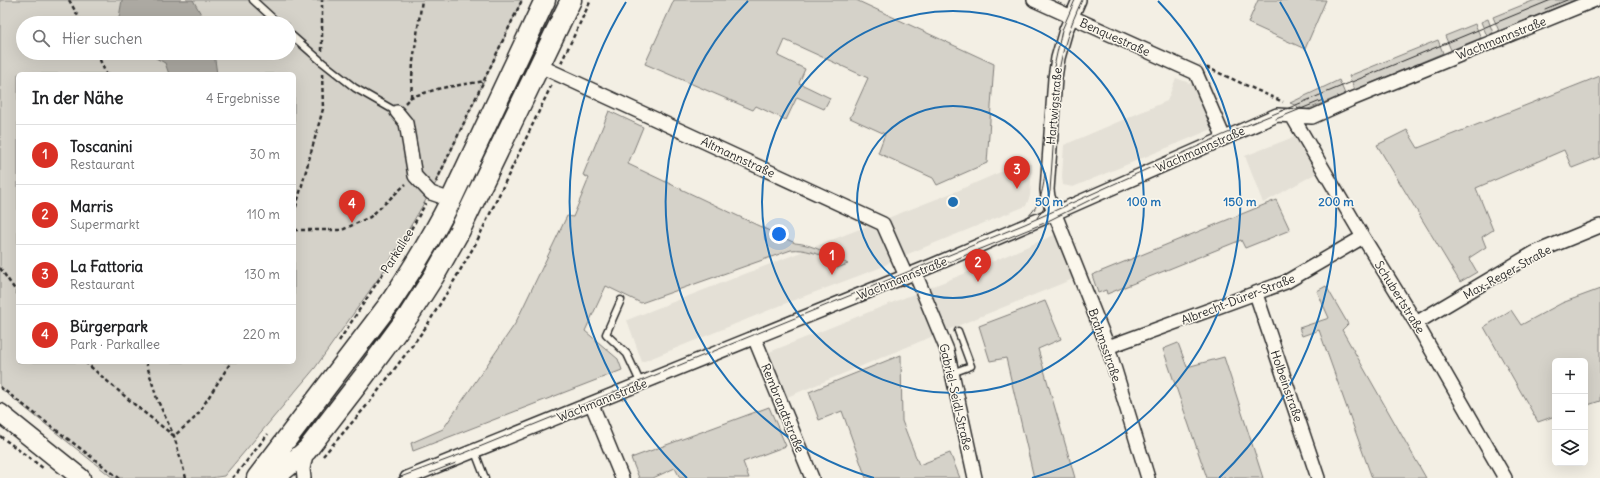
<!DOCTYPE html>
<html lang="de">
<head>
<meta charset="utf-8">
<style>
  body { margin:0; font-family:Delius,sans-serif; background:#f2f2f2; color:#202124 }
  .controls { position:absolute; right:12px; bottom:12px; display:grid; overflow:hidden; border-radius:6px; box-shadow:0 4px 16px #0002 }
  .controls button { width:36px; height:36px; display:grid; place-items:center; padding:0; border:0; border-bottom:1px solid #e0e0e0; background:#fff; color:#202124; font:20px sans-serif }
  .you { position:absolute; left:779px; top:234px; width:14px; height:14px; margin:-10px; border:3px solid #fff; border-radius:50%; background:#1a73e8; box-shadow:0 0 0 6px #1a73e833 }
  .badge { display:grid; place-items:center; width:26px; height:26px; border-radius:50%; background:#d93025; color:#fff; font-size:13px; font-weight:700 }
  .pin { position:absolute; translate:-50% -33px; filter:drop-shadow(0 1px 2px #0008) }
  .pin::after { content:''; position:absolute; top:21px; width:14px; height:12px; background:inherit; clip-path:polygon(0 0,100% 0,50% 100%) }
  .list { margin:0; padding:0; list-style:none }
  h2 { display:flex; justify-content:space-between; align-items:center; height:52px; margin:0; padding:0 16px; font-size:17px }
  h2 small { font-size:13px; font-weight:400; color:#757577 }
  .list li { display:grid; grid-template-columns:26px 1fr auto; gap:12px; align-items:center; box-sizing:border-box; height:60px; padding:0 16px; border-top:1px solid #e0e0e0 }
  .list b { display:block; font-size:15px; white-space:nowrap }
  .list p { margin:0; font-size:13px; white-space:nowrap; color:#757577 }
  .list em { font-size:13px; font-style:normal; color:#757577 }
  .icon { flex:none; width:22px; height:22px; fill:none; stroke:currentColor; stroke-width:2; stroke-linecap:round; stroke-linejoin:round }
  .map { position:relative; flex:none; width:1600px; height:478px; overflow:hidden }
  .search { position:absolute; background:#fff; box-shadow:0 4px 16px #0002; left:16px; top:16px; width:280px; height:44px; display:flex; align-items:center; gap:10px; box-sizing:border-box; padding:0 14px; border-radius:22px; color:#757577; font-size:15px }
  .panel { position:absolute; background:#fff; box-shadow:0 4px 16px #0002; left:16px; top:72px; width:280px; height:292px; border-radius:6px }
  .map>svg:first-child { display:block }
</style>
</head>
<body>
<div class="map">
<svg width="1600" height="478" viewBox="0 0 1600 478">
  <rect width="100%" height="100%" fill="#f3efe4"/>
  <filter id="ink" filterUnits="userSpaceOnUse"><feTurbulence type="fractalNoise" baseFrequency=".025" numOctaves="2"/><feDisplacementMap in="SourceGraphic" scale="8" xChannelSelector="R" yChannelSelector="G"/><feConvolveMatrix kernelMatrix="1 2 1 2 8 2 1 2 1" color-interpolation-filters="sRGB"/></filter>
  <g filter="url(#ink)">
    <path fill="#e4e0d6" d="M1176,78L1200,87L1217,127L1073,187L1063,185L1062,177L1064,145L1167,101Z
      M1301,134L1322,170L1263,203L1245,156Z
      M1021,163L1032,164L1030,196L1026,206L893,260L882,267L789,302L642,362L627,320L957,191Z
      M1061,232L1078,277L962,324L780,400L762,355L966,273Z"/>
    <path fill="#d5d2c9" stroke="#807e7a" fill-rule="evenodd" d="M0,0H522L437,181L387,266L315,368L224,476L210,478H113L0,388ZM23,23H289V53H23ZM18,74H294V362H18Z
      M674,0H856L994,64L987,163L937,185L933,178L878,153L885,134L850,118L868,78L785,40L778,56L805,69L799,83L830,98L824,109L797,97L786,120L756,106L753,110L645,64Z
      M1258,0H1326L1305,49L1248,23Z
      M1535,0H1575L1499,31L1493,17Z
      M1488,19L1493,33L1487,36L1481,22Z
      M1475,24L1481,38L1451,50L1445,36Z
      M1438,40L1443,53L1355,90L1349,76Z
      M1600,76V157L1572,168L1564,150L1476,188L1493,230L1482,237L1486,247L1469,258L1477,272L1460,282L1377,145L1407,130L1418,148Z
      M1339,80L1345,94L1306,110L1290,103Z
      M609,111L643,127L628,164L795,243C813,244 832,256 848,264L837,268L832,258C817,255 806,248 791,250L641,303L606,286L585,331L618,359L622,370L413,451L411,443L443,429L515,324L567,216L573,217L589,178L583,175Z
      M1276,200L1290,230L1245,248L1241,240L1107,294L1106,290L1098,293L1092,275Z
      M1326,286L1348,324L1342,330L1426,478H1372L1319,330L1302,336L1299,328L1329,318L1317,291Z
      M1600,289V401L1585,406V361H1555V416L1538,422L1484,327L1511,310L1521,325L1562,303Z
      M1045,301L1061,339L1038,349L1075,478H1034L1006,358L990,361L979,326Z
      M1178,343L1187,367L1224,357L1263,478H1207L1163,349Z
      M901,355L902,421L919,465L950,453L960,478H866L842,411L819,420L809,392Z
      M769,407L786,446L743,462L749,478H680L675,468L653,478H639L631,458Z"/>
    <path fill="#aca9a2" stroke="#787772" d="M122,0H193L206,23H118Z
      M138,53H214L217,74H169L165,63L154,57Z"/>
    <g fill="none" stroke-linecap="round" stroke-linejoin="round">
      <defs>
        <path id="service" d="M253,0L278,23
          M289,33L322,62L355,88L397,112
          M621,300L606,334L627,354L641,384
          M952,373L971,366L958,331
          M475,452L485,478"/>
        <path id="minor" d="M1034,0L1196,73L1224,138
          M1079,0L1066,30L1058,58L1055,78L1047,190L1048,197L1108,347L1148,478
          M540,66L883,224L906,276
          M397,112L406,123L415,176L431,193L451,200
          M1292,116L1363,237L1416,323L1505,478
          M915,273L947,350L975,478
          M1256,294L1318,478
          M1416,323L1534,253L1600,226
          M754,337L812,478
          M1108,347L1286,282L1363,237
          M592,405L622,478
          M304,478L303,469L307,450
          M407,478L931,266L1055,213L1277,115L1312,117L1352,99L1595,0"/>
        <path id="secondary" d="M0,413L81,478"/>
        <path id="primary" d="M257,478L390,303C412,270 433,236 451,200L545,0
          M274,478L307,450L364,376L409,315L434,276L460,230L571,0"/>
      </defs>
      <use href="#service" stroke="#2b2b2b" stroke-width="9"/>
      <use href="#minor" stroke="#2b2b2b" stroke-width="16"/>
      <use href="#secondary" stroke="#2b2b2b" stroke-width="21"/>
      <use href="#primary" stroke="#2b2b2b" stroke-width="23"/>
      <path stroke="#2b2b2b" stroke-width="2.5" stroke-dasharray="4 3" stroke-linecap="butt" d="M69,0L82,23
        M322,51V0
        M97,53L106,74
        M561,63L591,0
        M1206,68H1208L1283,102
        M411,97L413,62L422,0
        M405,103L411,97L441,88L485,81
        M436,182L522,0
        M294,214L323,109L322,72
        M294,230H342L370,217L406,184
        M0,268L18,294
        M339,341L406,238L426,203
        M85,362L141,410L174,436L196,417L231,362
        M146,362L157,399L174,436L186,478
        M0,387L119,478
        M0,436L43,468
        M323,456L369,403L426,327L451,286L476,243L552,84
        M232,478L238,472L268,434"/>
      <use href="#service" stroke="#fbf7ec" stroke-width="6"/>
      <use href="#minor" stroke="#fbf7ec" stroke-width="13"/>
      <use href="#secondary" stroke="#fbf7ec" stroke-width="18"/>
      <use href="#primary" stroke="#fbf7ec" stroke-width="20"/>
      <path stroke="#2b2b2b" stroke-width="1" d="M1545,9L1567,0
        M1054,67L1062,30L1075,0
        M1276,119L1323,100
        M1037,218L1046,204L1050,191L1058,77C1062,50 1070,25 1082,0
        M1024,220C1040,208 1043,191 1045,173
        M856,300L1042,224L1100,195
        M430,473L456,463
        M398,478L467,452L1025,224L1223,135L1551,0"/>
    </g>
  </g>
  <g fill="none" stroke="#1f6fb2" stroke-width="2">
    <circle cx="953" cy="202" r="96"/>
    <circle cx="953" cy="202" r="191"/>
    <path d="M874 478A287 287 0 0 1 748 1M1158 1A287 287 0 0 1 1032 478"/>
    <path d="M687 478A383 383 0 0 1 626 2M1280 2A383 383 0 0 1 1219 478"/>
  </g>
  <g text-anchor="middle" dominant-baseline="central" stroke-width="3" stroke-linejoin="round" paint-order="stroke">
    <g font-size="12" fill="#2b2b2b" stroke="#fbf7ec">
      <text transform="translate(1115 37) rotate(24)">Benquestraße</text>
      <text transform="translate(1501 38) rotate(-22)">Wachmannstraße</text>
      <text transform="translate(1054 106) rotate(-85)">Hartwigstraße</text>
      <text transform="translate(1200 149) rotate(-24)">Wachmannstraße</text>
      <text transform="translate(738 157) rotate(25)">Altmannstraße</text>
      <text transform="translate(397 251) rotate(-58)">Parkallee</text>
      <text transform="translate(1507 272) rotate(-29)">Max-Reger-Straße</text>
      <text transform="translate(902 278) rotate(-22)">Wachmannstraße</text>
      <text transform="translate(1400 297) rotate(58)">Schubertstraße</text>
      <text transform="translate(1238 299) rotate(-21)">Albrecht-Dürer-Straße</text>
      <text transform="translate(1105 345) rotate(71)">Brahmsstraße</text>
      <text transform="translate(1287 386) rotate(71)">Holbeinstraße</text>
      <text transform="translate(956 397) rotate(77)">Gabriel-Seidl-Straße</text>
      <text transform="translate(602 400) rotate(-22)">Wachmannstraße</text>
      <text transform="translate(783 408) rotate(68)">Rembrandtstraße</text>
    </g>
  </g>
  <circle cx="953" cy="202" r="6" fill="#1f6fb2" stroke="#fbf7ec" stroke-width="2"/>
  <g font-size="12" text-anchor="middle" font-weight="bold" fill="#1f6fb2" stroke="#fbf7ec" stroke-width="3" stroke-linejoin="round" paint-order="stroke">
    <text x="1049" y="206">50 m</text>
    <text x="1144" y="206">100 m</text>
    <text x="1240" y="206">150 m</text>
    <text x="1336" y="206">200 m</text>
  </g>
</svg>
<div class="controls">
<button>+</button>
<button>−</button>
<button><svg class="icon" aria-label="layers" viewBox="0 0 24 24"><path d="M12 4l9 5-9 5-9-5zM3 14l9 5 9-5"/></svg></button>
</div>
<div class="you"></div>
<div class="pin badge" style="left:832px;top:275px">1</div>
<div class="pin badge" style="left:978px;top:282px">2</div>
<div class="pin badge" style="left:1017px;top:189px">3</div>
<div class="pin badge" style="left:352px;top:223px">4</div>
<div class="search"><svg class="icon" aria-label="search" viewBox="0 0 24 24"><circle cx="10" cy="10" r="6"/><path d="M15 15l6 6"/></svg>Hier suchen</div>
<section class="panel">
<h2>In der Nähe<small>4 Ergebnisse</small></h2>
<ul class="list">
<li><span class="badge">1</span><div><b>Toscanini</b><p>Restaurant</p></div><em>30 m</em></li>
<li><span class="badge">2</span><div><b>Marris</b><p>Supermarkt</p></div><em>110 m</em></li>
<li><span class="badge">3</span><div><b>La Fattoria</b><p>Restaurant</p></div><em>130 m</em></li>
<li><span class="badge">4</span><div><b>Bürgerpark</b><p>Park · Parkallee</p></div><em>220 m</em></li>
</ul>
</section>
</div>
</body>
</html>
